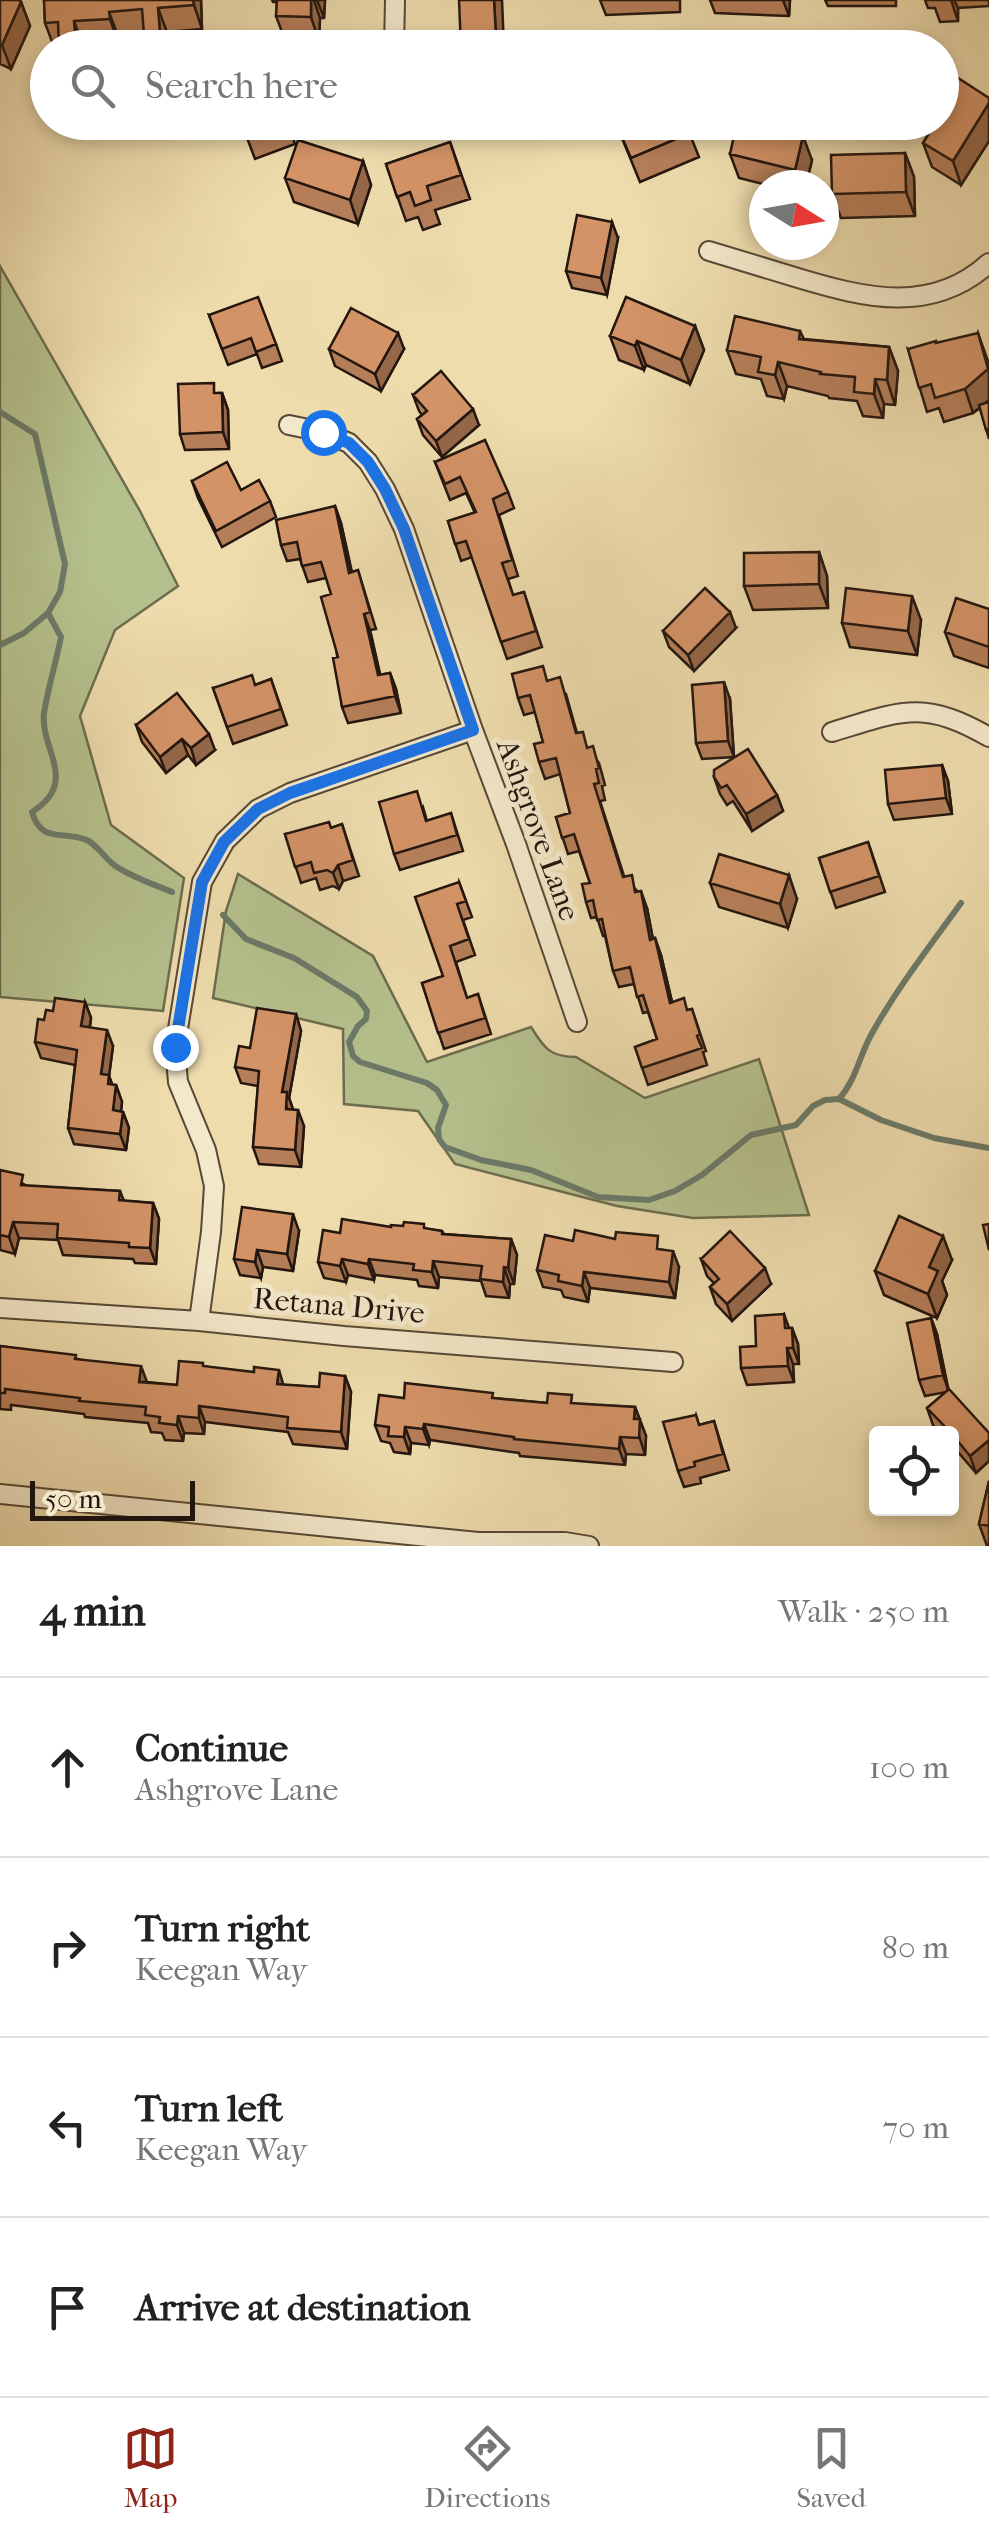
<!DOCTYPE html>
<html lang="en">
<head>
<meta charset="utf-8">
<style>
  body { margin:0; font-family:"IM FELL French Canon",serif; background:#f6f6f6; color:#222 }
  .controls { position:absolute; right:30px; bottom:30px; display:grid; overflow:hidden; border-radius:10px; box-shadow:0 5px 15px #0003 }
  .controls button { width:90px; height:90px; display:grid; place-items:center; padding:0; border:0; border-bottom:2px solid #e0e0e0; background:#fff; color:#222; font:50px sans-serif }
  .compass { position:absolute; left:749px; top:170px; width:90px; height:90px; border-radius:50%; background:#fff; box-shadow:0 5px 15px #0003; rotate:101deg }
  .scale { position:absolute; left:30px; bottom:25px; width:165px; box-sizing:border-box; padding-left:10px; border:5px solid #23160f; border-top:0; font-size:28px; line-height:35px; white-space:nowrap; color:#23160f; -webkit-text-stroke:8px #f4e8ca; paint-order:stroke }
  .stop { position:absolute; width:30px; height:30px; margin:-22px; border:8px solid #1a73e8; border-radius:50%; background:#fff }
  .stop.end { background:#1a73e8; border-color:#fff; box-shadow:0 2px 10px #0008 }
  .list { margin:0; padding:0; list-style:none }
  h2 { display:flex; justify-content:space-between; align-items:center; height:130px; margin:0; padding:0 40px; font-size:42px }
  h2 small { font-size:32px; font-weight:400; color:#767676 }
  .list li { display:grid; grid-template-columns:65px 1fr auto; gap:30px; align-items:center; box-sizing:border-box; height:180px; padding:0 40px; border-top:2px solid #e0e0e0 }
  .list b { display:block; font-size:38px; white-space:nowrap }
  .list p { margin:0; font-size:32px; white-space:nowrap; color:#767676 }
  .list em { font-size:32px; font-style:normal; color:#767676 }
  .icon { flex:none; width:55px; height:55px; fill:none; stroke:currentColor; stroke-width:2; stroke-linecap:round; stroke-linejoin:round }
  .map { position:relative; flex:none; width:989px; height:1546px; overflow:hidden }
  .search { position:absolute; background:#fff; box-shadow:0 5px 15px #0003; left:30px; right:30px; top:30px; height:110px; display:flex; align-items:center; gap:25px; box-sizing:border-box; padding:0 35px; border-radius:55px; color:#767676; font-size:38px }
  .sheet { height:850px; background:#fff }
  nav { display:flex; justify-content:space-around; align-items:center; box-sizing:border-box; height:140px; border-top:2px solid #e0e0e0; background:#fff; font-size:28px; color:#767676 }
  nav a { display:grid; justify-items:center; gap:5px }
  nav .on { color:#8f2418 }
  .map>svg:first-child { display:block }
</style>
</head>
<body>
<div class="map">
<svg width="989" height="1546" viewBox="0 0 989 1546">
  <rect width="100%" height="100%" fill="#eedcad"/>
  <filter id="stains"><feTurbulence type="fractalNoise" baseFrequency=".002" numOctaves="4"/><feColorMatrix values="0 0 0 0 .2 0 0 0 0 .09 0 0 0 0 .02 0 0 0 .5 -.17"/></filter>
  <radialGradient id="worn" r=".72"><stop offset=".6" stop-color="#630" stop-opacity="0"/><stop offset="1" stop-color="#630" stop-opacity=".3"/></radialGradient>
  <path fill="#b5c18d" stroke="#6c6c4e" stroke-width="2.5" d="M0,266L140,511L178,586L115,630L80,716L111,825L184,878L163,1011L0,997Z
    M238,874L373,956L427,1062L531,1027C544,1048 550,1057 576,1057L645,1098L759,1059L809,1215L693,1218L617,1206L455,1164L418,1111L344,1104L343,1029L213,998L226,911Z"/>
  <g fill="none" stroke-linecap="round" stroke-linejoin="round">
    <path stroke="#6b7a69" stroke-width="6" d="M0,412L35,434L65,564L60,592L48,613L24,633L0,645
      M48,613L61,637C56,662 48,688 44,713C40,750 80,782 32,812C41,843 61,831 84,839C95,842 104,857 114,865C131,877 153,884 172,892
      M223,915L246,939L294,958L357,997L367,1011L366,1019L358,1026L349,1042L353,1056L360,1062L427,1083L437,1090L446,1105L438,1128L439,1139L445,1147L481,1160L531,1170L598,1197L649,1200L675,1191L702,1175L751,1135L796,1125L813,1106L825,1100L839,1099L881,1120L934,1138L989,1148
      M839,1099C856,1080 859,1057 871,1035C897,988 930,946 961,903"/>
    <defs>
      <path id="street" d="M394,48L395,0
        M709,251C739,260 769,269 798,278C865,298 932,315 989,263
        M289,425L323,432L349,443L368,462L385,489L404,529L473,730L516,844L577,1022
        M832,732C901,711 923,699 989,737
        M0,1308L199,1321L344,1336L673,1362
        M199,1321L211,1232L214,1186L206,1150L178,1082L175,1047L202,882L225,841L258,809L290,793L473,730
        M0,1494L478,1542H565L589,1546"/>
    </defs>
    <use href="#street" stroke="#564836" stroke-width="22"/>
    <use href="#street" stroke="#f4e8ca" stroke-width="18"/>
  </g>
  <path fill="#b57e59" stroke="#23160f" stroke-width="2.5" d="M0,0L21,2L30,26L11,69L0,64Z
    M44,0H201L202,29L167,32L168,48H145L144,34L118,36V43L83,45V48L54,47L45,23Z
    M272,0H325L324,18H320L319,41L285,40L276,16L277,2H273Z
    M600,0H680V12L606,15Z
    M710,0H790L789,16L715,13Z
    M825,0H896V6H828Z
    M925,0H989V6L958,8V21L940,22L935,8H928Z
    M942,97L989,98V141L961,185L932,167L923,143L945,109Z
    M241,122H288L295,144L255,159Z
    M470,122H506V134H474Z
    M685,122L699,157L640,182L617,126Z
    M450,142L470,199L435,210L440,224L423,230L418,217L406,221L386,164Z
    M905,153L914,177L915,216L841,218L832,194Z
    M730,154L812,160L806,185H767L739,178Z
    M363,161L371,185L358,224L294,202L285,178Z
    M618,238L607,295L572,288L566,271Z
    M209,315L276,344L282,361L262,368L257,354L228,365Z
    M695,326L704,350L690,384L646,365L644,370L619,360L610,336Z
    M800,331L804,339L889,347L898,371L895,405L884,404L883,418L863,416L857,401L829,398L828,396L787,386L784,399L767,396L761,379L736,374L727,350Z
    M329,349H404L381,391L335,366Z
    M908,349L985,403L989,402V439L980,408L973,413L944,422L939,408L927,412Z
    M218,393H222L228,410L229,449L185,450L180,434Z
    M413,395L479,425L442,457L423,435L417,419L422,415L419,411Z
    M435,462L508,492L514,508L499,515L518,576L508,579L513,595L524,592L542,647L507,659L472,557L461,561L448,521L475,513L466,493L450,500Z
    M192,481L241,490L270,501L276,517L222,547L198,498Z
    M335,506L341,523L352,572L358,570L376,629L370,630L380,675L390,673L396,689L401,713L348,723L342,707L331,594L326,578L308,582L300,559L287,561L281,545Z
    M819,552L827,576L828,608L753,610L744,586Z
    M989,609V668L954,656L945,632Z
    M921,620L917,655L850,647L842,623Z
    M736,628L694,671L669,647L663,631Z
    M271,679L287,725L233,744L213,688L255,685Z
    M548,681L566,694L577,733L599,763L605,785L602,786L605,800L600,801L624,876L638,892L647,908L653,939L655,938L661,955L672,1002L688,1010L692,1009L706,1051L703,1052L707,1065L648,1085L635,1047L657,1039L648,1012L643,1013L634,984L619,987L613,971L605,936H603L597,917L591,918L586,902L590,883L579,851L568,854L556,817L570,813L560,774L545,779L539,762L543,742L535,712L524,715L518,698Z
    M730,699L734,757L702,759L696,743Z
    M136,725L215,750L196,765L188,755L166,773L142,742Z
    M942,765L948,781L952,814L894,820L888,804Z
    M714,777L777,795L783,811L752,831L733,801L727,805L720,794Z
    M423,807L427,821L451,813L463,851L400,870L394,854Z
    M342,824L359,876L343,881L339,889L333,886L320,890L316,878L301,883L285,834L331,828Z
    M868,842L885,892L836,908L819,858Z
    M459,882L472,917L463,920L475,955L456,962L467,998L478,994L491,1034L444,1049L422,983L443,976Z
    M710,883L797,899L788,928L719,907Z
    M85,1002L91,1018L90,1028L113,1046L109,1076L112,1085H116L122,1102L121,1111L123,1112L129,1128L126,1150L74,1144L68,1128L75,1065L41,1058L35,1042L53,1011Z
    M296,1014L301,1031L289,1098L293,1110L304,1126L301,1167L259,1164L253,1147L258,1086L241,1083L235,1067L250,1048Z
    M0,1170L27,1186L120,1191L124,1201L153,1203L159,1219L156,1264L135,1263L133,1259L63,1255L58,1240L19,1238L15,1254L0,1250Z
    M403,1226L442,1231L444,1234L511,1239L517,1255L514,1284H510L509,1298L486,1296L481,1281L439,1277L438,1288L419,1286L417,1280L375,1275L374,1280L348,1275L346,1282L324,1278L318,1262L340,1233Z
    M299,1231L293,1271L263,1267L261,1278L240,1275L234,1259Z
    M573,1241L663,1250L679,1267L675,1298L590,1288L588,1302L564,1297L561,1290L543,1287L537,1270Z
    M701,1259L771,1284L732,1321L716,1304L710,1287L714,1283L707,1276Z
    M952,1260L942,1281L947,1295L937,1318L884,1295L875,1271Z
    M784,1314L789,1328H792L798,1344L799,1364H793L794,1382L747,1385L741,1368L756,1346Z
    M931,1318L937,1334L948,1390L989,1433V1461L976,1473L952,1445V1434H941L933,1425L927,1408L946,1392L925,1396L919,1380Z
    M0,1346L78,1359L147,1382L177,1385L204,1366L284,1385L319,1387L345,1376L351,1392L347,1449L293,1444L288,1432L205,1422L204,1434L184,1433L183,1441L165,1440L162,1433L151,1432L148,1423L85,1417L84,1414L11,1405V1410L0,1409Z
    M404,1398H494L547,1403L635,1407L646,1436L645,1455L626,1454L625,1465L520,1456L519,1453L430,1440L429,1445L411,1443L410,1454L394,1452L390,1443L381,1441L375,1425Z
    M696,1415L699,1425L714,1421L729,1470L700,1478L701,1483L684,1487L678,1471Z
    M989,1481V1546H987L979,1524Z"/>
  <path fill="#946748" stroke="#23160f" stroke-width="2.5" d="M193,0H201L202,29L194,5Z
    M311,0H314L320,18L319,41L311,17Z
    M317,0H325L324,18Z
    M494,0H502L504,48L496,36Z
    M783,0H790L789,16Z
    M951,0H954L958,8V21Z
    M21,2L30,26L11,69L2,45Z
    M158,8L167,32L168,48H161V46Z
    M109,12L118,36V43L110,19Z
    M74,21L83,45V48H76Z
    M989,103V141L961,185L953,161Z
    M803,136L812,160L806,185H801L795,170Z
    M905,153L914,177L915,216L906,192Z
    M363,161L371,185L358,224L350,200Z
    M612,222L618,238L607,295L601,278Z
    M695,326L704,350L690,384L681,360Z
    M398,333L404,349L381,391L375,374Z
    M978,333L989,364V400L973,413L965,389Z
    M637,341L646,365L644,370L635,346Z
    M889,347L898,371L895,405L887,380Z
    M778,362L787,386L784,399L775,375Z
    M875,379L884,404L883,418L874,394Z
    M222,393L228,410L229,449L223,432Z
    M473,409L479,425L442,457L436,441Z
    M335,506L341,523L355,589L349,573Z
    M819,552L827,576L828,608L819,584Z
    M912,596L921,620L917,655L908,631Z
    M730,612L736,628L694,671L688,655Z
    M364,614L370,630L384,691L378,675Z
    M390,673L396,689L401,713L395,696Z
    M724,682L730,699L734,757L728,741Z
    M209,734L215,750L196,765L191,748Z
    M182,739L188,755L166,773L160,757Z
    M942,765L948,781L952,814L946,798Z
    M777,795L783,811L752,831L746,814Z
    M338,865L343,881L339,889L333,873Z
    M789,875L797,899L788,928L780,904Z
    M641,891L647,908L656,956L650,940Z
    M655,938L661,955L676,1019L670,1003Z
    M85,1002L91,1018L87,1043L81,1026Z
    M296,1014L301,1031L289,1098L293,1109L292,1125L282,1092Z
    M107,1030L113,1046L109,1076L115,1091L113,1100L101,1074Z
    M116,1085L122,1102L119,1127L113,1110Z
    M298,1110L304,1126L301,1167L295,1150Z
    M123,1112L129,1128L126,1150L120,1134Z
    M153,1203L159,1219L156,1264L150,1248Z
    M293,1214L299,1231L293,1271L287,1254Z
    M13,1222L19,1238L15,1254L9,1237Z
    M943,1236L952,1260L942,1281L947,1295L937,1318L928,1294L929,1267Z
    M511,1239L517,1255L514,1284L508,1268Z
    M257,1250L263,1267L261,1278L255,1262Z
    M673,1251L679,1267L675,1298L669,1282Z
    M342,1259L348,1275L346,1282L340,1266Z
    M369,1259L375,1275L374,1280L368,1264Z
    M433,1261L439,1277L438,1288L432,1272Z
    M504,1267L510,1284L509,1298L503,1282Z
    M765,1268L771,1284L732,1321L727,1304Z
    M584,1272L590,1288L588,1302L582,1286Z
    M931,1318L937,1334L949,1392L943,1375Z
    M792,1328L798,1344L799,1364L793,1348Z
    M787,1348L793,1364L794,1382L788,1366Z
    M141,1366L147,1382H139Z
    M279,1370L284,1387L277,1384Z
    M345,1376L351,1392L347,1449L341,1432Z
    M199,1406L205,1422L204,1434L199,1418Z
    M635,1407L646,1436L645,1455L634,1419Z
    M178,1416L184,1433L183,1441L177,1425Z
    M424,1424L430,1440L429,1445L423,1429Z
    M405,1427L411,1443L410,1454L404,1437Z
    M620,1437L626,1454L625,1465L619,1449Z
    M989,1440V1461L976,1473L970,1456Z"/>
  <path fill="#d39367" stroke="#23160f" stroke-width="2.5" d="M0,0H18L21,2L2,45L0,44Z
    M44,0H193L194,5L158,8L161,46L145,47L142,9L109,12L110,19L74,21L76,48H59L58,22L45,23Z
    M277,0H311V17L276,16Z
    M459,0H494L496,36H512V48H461Z
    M955,76L989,98V103L953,161L923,143L936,122H942V114L949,103L942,97Z
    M242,122H280L247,135Z
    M625,122H685L690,133L631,158L617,126Z
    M737,122H745L803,136L795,170L730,154Z
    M298,140L363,161L350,200L285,178Z
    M450,142L461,175L427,186L431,200L415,206L410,192L397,197L386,164Z
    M905,153L906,192L832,194L831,155Z
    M577,215L612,222L601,278L566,271Z
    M258,297L276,344L256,352L251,338L222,349L209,315Z
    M626,297L695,326L681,360L637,341L635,346L610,336Z
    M351,308L398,333L375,374L329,349Z
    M735,316L800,331L799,339L889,347L887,380L875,379L874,394L854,392L855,377L820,374L821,372L778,362L775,375L758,372L761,357L727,350Z
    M978,333L988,369L965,389L935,398L931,384L919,388L908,349L936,341V343Z
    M441,371L473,409L436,441L417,419L427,411L413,395Z
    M214,383V393H222L223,432L180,434L178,384Z
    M989,402V429L986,430L979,405Z
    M485,440L508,492L493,499L512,560L502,563L513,595L524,592L536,631L501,642L466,541L455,544L448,521L476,512L460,477L445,484L435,462Z
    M227,462L241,490L259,480L270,501L216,531L192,481Z
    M335,506L349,573L358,570L370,612L364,614L378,675L390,673L395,696L342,707L333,658L338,657L321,597L331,594L321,562L302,566L297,542L281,545L276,520Z
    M819,552V584L744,586V553Z
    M705,588L730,612L688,655L663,631Z
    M846,588L912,596L908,631L842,623Z
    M956,598L989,609V647L945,632Z
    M543,666L547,681L560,677L576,733L583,732L587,748L593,746L599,768L596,769L599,783L594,784L623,877L632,875L635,892L641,891L650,940L655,938L670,1003L684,998L687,1010L692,1009L700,1034L697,1036L702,1048L642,1068L635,1047L657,1039L643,995L637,997L630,967L613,971L602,919L597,920L593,900L586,902L582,884L590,883L574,834L562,838L556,817L570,813L556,758L539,762L534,744L543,742L530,695L518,698L512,674Z
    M252,675L255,685L271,679L281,709L227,727L213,688Z
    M724,682L728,741L696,743L692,685Z
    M177,693L209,734L191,748L182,739L160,757L136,725Z
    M748,749L777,795L746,814L727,785L721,788L714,777V770Z
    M942,765L946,798L888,804L885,770Z
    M417,791L426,821L451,813L457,835L394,854L379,802Z
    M329,822L331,828L342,824L353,860L338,865L333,873L327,870L314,873L311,862L295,867L285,834Z
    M868,842L879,876L830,892L819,858Z
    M719,854L789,875L780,904L710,883Z
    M459,882L466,901L457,904L469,939L450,946L467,998L478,994L485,1018L438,1033L422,983L443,976L415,897Z
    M55,998L85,1002L81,1026L107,1030L101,1074L109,1075L108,1084L116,1085L113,1110L123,1112L120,1134L68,1128L77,1050L35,1042L38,1019L44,1020L46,1010L53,1011Z
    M257,1008L296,1014L282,1092H287L286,1109L298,1110L295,1150L253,1147L259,1071L235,1067L239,1046L250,1048Z
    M0,1170L23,1175L21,1185L120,1191L119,1200L153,1203L150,1248L129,1247V1243L57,1238L58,1224L13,1222L9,1237L0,1235Z
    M242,1207L293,1214L287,1254L257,1250L255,1262L234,1259Z
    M899,1216L943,1236L929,1267L938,1271L928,1294L875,1271Z
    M342,1219L391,1227V1225L403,1226L404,1222L424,1224V1228L442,1231V1234L511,1239L508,1268L504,1267L503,1282L480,1279L482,1266L433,1261L432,1272L413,1270L414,1264L369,1259L368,1264L342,1259L340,1266L318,1262L323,1230L340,1233Z
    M989,1224V1250L983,1225Z
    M575,1230L615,1239L616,1232L658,1236L657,1249L673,1251L669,1282L584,1272L582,1286L558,1281L559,1275L537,1270L545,1235L573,1241Z
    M730,1231L765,1268L727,1304L710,1287L719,1279L701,1259Z
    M784,1314L785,1328H792L793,1348H787L788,1366L741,1368L740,1347L756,1346L755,1316Z
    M931,1318L943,1375L919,1380L907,1323Z
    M0,1346L76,1355L75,1359L141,1366L139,1382L177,1385L179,1361L203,1363V1366L254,1372V1367L279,1370L277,1384L319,1387L320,1373L345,1376L341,1432L287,1428L288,1417L199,1406V1418L178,1416L177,1425L159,1423L160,1417L145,1415L146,1407L79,1401L80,1398L5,1389V1393H0Z
    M405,1383L493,1393L492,1398L547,1403L548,1393L572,1395L571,1403L635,1407L634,1419H640L639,1438L620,1437L619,1449L514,1439V1437L424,1424L423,1429L405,1427L404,1437L388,1436L389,1427L375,1425L379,1395L404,1398Z
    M949,1389L989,1433V1440L970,1456L952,1434L927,1408Z
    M696,1415L699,1425L714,1421L723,1454L694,1462L695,1466L678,1471L663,1422Z
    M989,1481V1526L979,1524Z"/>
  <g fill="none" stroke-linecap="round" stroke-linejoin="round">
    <path stroke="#1a73e8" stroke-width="12" d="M175,1047L202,882L224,842L258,809L290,793L473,730L404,529L385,489L368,462L349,443L323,432"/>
  </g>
  <g text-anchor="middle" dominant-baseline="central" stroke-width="10" stroke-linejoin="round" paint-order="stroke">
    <g font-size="30" fill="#23160f" stroke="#f4e8ca">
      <text transform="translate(538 830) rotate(70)">Ashgrove Lane</text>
      <text transform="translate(339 1306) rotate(5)">Retana Drive</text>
    </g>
  </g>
  <rect width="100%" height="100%" filter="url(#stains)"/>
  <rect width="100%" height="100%" fill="url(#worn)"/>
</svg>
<div class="controls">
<button><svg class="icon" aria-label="locate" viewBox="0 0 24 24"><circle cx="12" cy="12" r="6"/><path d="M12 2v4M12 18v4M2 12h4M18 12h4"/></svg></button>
</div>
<svg class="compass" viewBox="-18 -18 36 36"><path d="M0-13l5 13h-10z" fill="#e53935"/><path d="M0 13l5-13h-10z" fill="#767676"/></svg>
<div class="scale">50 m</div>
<div class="stop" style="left:323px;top:432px"></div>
<div class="stop end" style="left:175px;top:1047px"></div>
<div class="search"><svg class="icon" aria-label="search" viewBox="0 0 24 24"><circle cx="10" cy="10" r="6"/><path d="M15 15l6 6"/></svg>Search here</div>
</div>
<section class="sheet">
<h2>4 min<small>Walk · 250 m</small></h2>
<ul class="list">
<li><svg class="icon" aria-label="ahead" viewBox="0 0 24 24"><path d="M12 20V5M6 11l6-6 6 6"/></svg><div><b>Continue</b><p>Ashgrove Lane</p></div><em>100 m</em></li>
<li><svg class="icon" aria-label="right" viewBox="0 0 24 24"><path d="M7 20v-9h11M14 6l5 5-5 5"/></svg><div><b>Turn right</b><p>Keegan Way</p></div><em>80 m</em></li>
<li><svg class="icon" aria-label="left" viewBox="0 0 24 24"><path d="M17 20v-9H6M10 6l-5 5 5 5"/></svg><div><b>Turn left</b><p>Keegan Way</p></div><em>70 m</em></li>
<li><svg class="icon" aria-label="arrive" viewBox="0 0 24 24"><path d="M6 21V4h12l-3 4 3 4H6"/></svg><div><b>Arrive at destination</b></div></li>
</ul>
</section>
<nav>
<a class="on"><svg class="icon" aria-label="map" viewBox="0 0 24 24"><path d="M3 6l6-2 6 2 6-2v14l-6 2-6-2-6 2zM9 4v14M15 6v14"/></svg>Map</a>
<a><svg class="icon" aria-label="directions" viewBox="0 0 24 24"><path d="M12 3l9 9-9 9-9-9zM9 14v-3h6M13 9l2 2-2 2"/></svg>Directions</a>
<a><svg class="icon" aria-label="saved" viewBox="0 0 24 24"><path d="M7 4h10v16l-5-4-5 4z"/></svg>Saved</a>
</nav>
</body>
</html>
